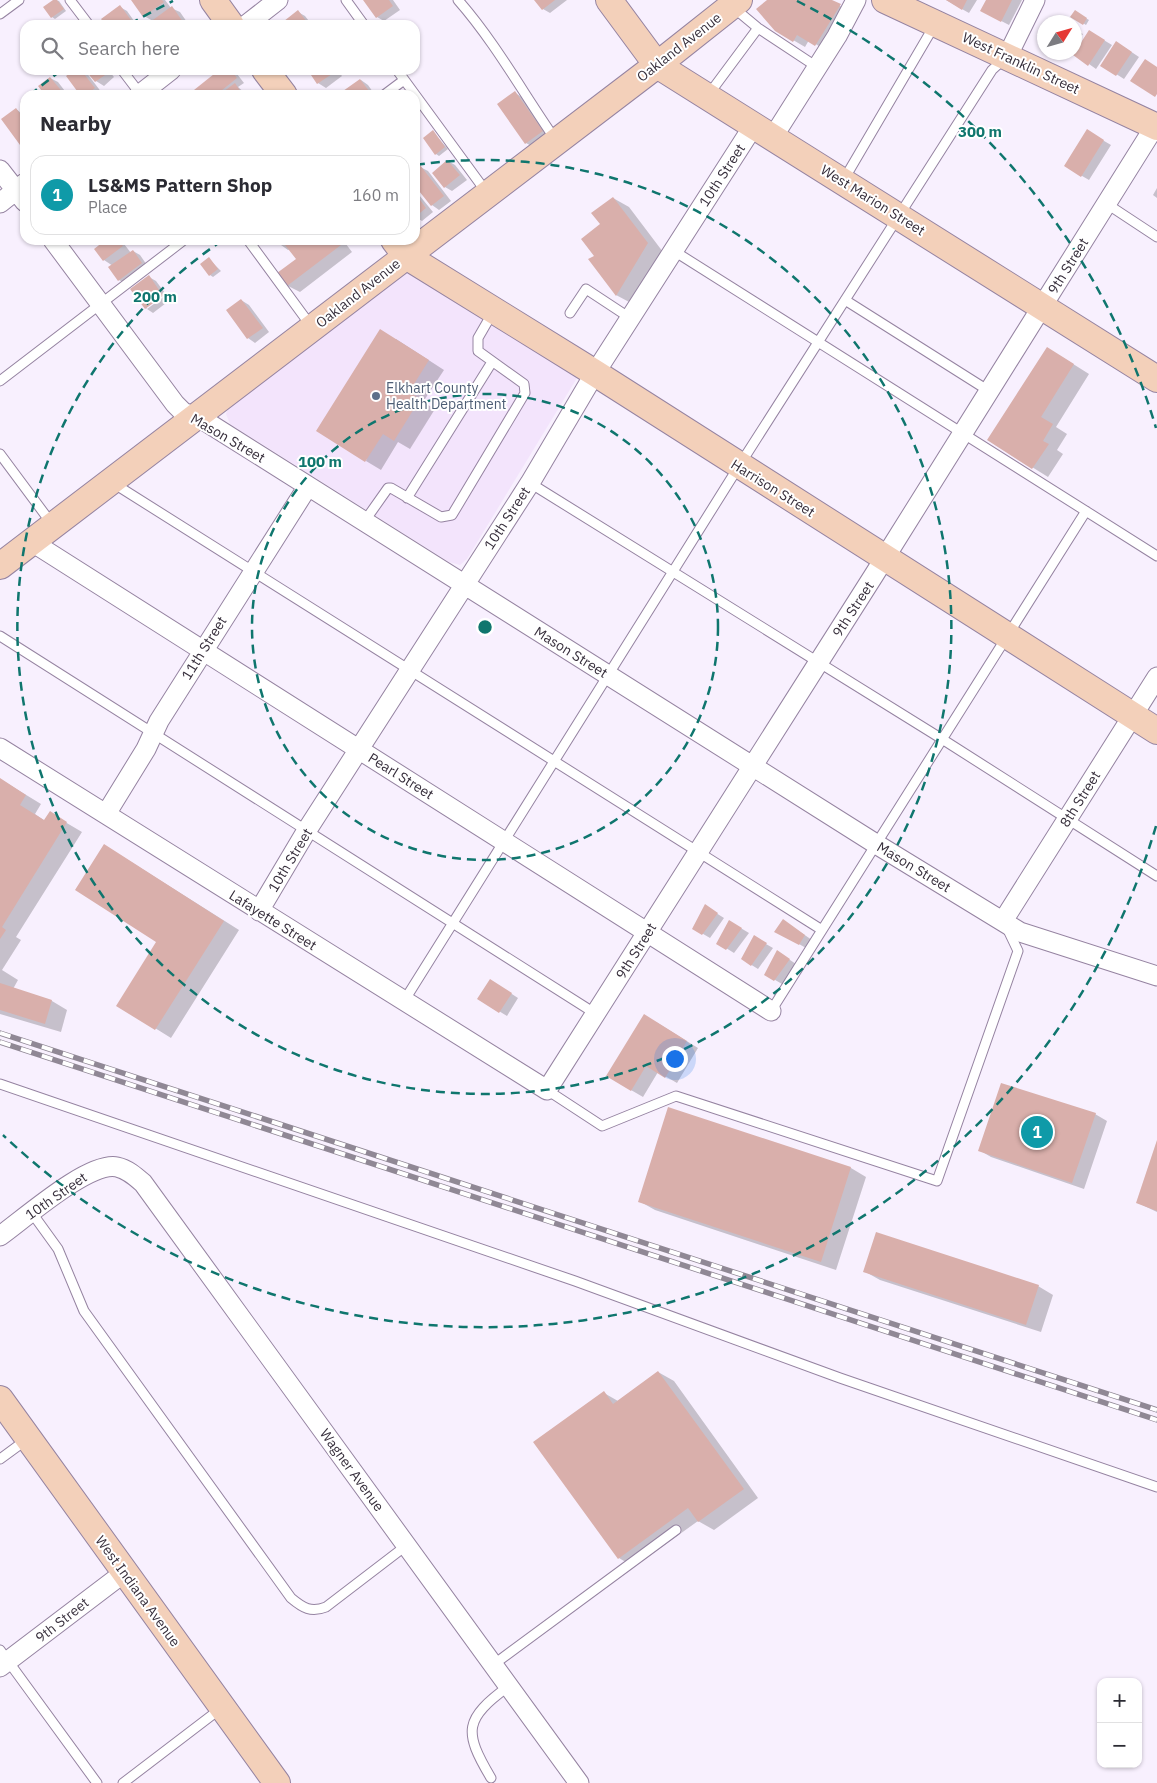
<!DOCTYPE html>
<html lang="en">
<head>
<meta charset="utf-8">
<style>
  body { margin:0; font-family:"IBM Plex Sans",sans-serif; background:#f7f7f7; color:#2b2b33 }
  .controls { position:absolute; right:15px; bottom:15px; display:grid; overflow:hidden; border-radius:10px; box-shadow:0 1px 4px #0004 }
  .controls button { width:45px; height:45px; display:grid; place-items:center; padding:0; border:0; border-bottom:1px solid #e1e1e2; background:#fff; color:#2b2b33; font:25px sans-serif }
  .compass { position:absolute; left:1037px; top:15px; width:45px; height:45px; border-radius:50%; background:#fff; box-shadow:0 1px 4px #0004; rotate:53deg }
  .you { position:absolute; left:674px; top:1058px; width:18px; height:18px; margin:-12px; border:4px solid #fff; border-radius:50%; background:#1a73e8; box-shadow:0 0 0 8px #1a73e833 }
  .badge { display:grid; place-items:center; width:32px; height:32px; border-radius:50%; background:#d93025; color:#fff; font-size:16px; font-weight:700 }
  .pin { position:absolute; translate:-50% -50%; border:2px solid #fff; box-shadow:0 1px 5px #0006 }
  .list { margin:0; padding:0; list-style:none }
  h2 { display:flex; justify-content:space-between; align-items:center; height:65px; margin:0; padding:0 20px; font-size:21px }
  h2 small { font-size:16px; font-weight:400; color:#7c7c81 }
  .list li { display:grid; grid-template-columns:32px 1fr auto; gap:15px; align-items:center; box-sizing:border-box; height:80px; margin:0 10px 10px; padding:0 10px; border:1px solid #e1e1e2; border-radius:15px }
  .list b { display:block; font-size:19px; white-space:nowrap }
  .list p { margin:0; font-size:16px; white-space:nowrap; color:#7c7c81 }
  .list em { font-size:16px; font-style:normal; color:#7c7c81 }
  .icon { flex:none; width:28px; height:28px; fill:none; stroke:currentColor; stroke-width:2; stroke-linecap:round; stroke-linejoin:round }
  .map { position:relative; flex:none; width:1157px; height:1783px; overflow:hidden }
  .search { position:absolute; background:#fff; box-shadow:0 1px 4px #0004; left:20px; top:20px; width:400px; height:55px; display:flex; align-items:center; gap:12px; box-sizing:border-box; padding:0 18px; border-radius:15px; color:#7c7c81; font-size:19px }
  .panel { position:absolute; background:#fff; box-shadow:0 1px 4px #0004; left:20px; top:90px; width:400px; height:155px; border-radius:15px }
  .map>svg:first-child { display:block }
</style>
</head>
<body>
<div class="map">
<svg width="1157" height="1783" viewBox="0 0 1157 1783">
  <rect width="100%" height="100%" fill="#f8f0fe"/>
  <path fill="#f3e4fc" d="M406,272L417,276L577,378L467,559L460,565L449,562L230,424L226,414L229,405Z"/>
  <path fill="#0003" d="M55,0L59,1L66,11L55,19L52,17Z
    M132,0H165L171,8L180,12L189,25H148L153,21L144,16Z
    M364,0H393L400,10L384,21L377,17Z
    M536,0H567L550,13L543,9Z
    M769,0H829L851,12L827,51L809,40L805,47L776,30Z
    M946,0H977L969,13Z
    M988,0H1022L1009,25L982,11Z
    M120,7L127,11L137,25H107Z
    M298,12L305,16L312,25H281Z
    M1075,12L1089,20L1086,25L1072,16Z
    M1058,19L1064,22H1055Z
    M1074,29L1083,34L1074,47Z
    M1097,36L1112,45L1096,69L1089,64Z
    M1124,47L1139,57L1124,79L1102,65Z
    M1060,52H1071L1068,57Z
    M76,70L86,72L102,93L99,95H82Z
    M87,70H108L114,77L104,86L96,81Z
    M221,70H234L244,83L238,87L247,95H199Z
    M314,70H337L342,76L326,88L318,83L311,73Z
    M50,78L58,82L68,95H47Z
    M361,80L368,85L375,95H347Z
    M515,93L522,97L549,136L533,147L526,143Z
    M25,98V109L20,102Z
    M16,109L25,116V147L21,144Z
    M1087,131L1111,145L1089,180L1065,166Z
    M433,132L448,149L439,156L436,154Z
    M448,161L455,165L467,180L452,191L445,187Z
    M420,167L428,171L451,201L439,210L432,205L415,183V171Z
    M1157,188V198L1153,195Z
    M415,190L433,212L422,221L415,217Z
    M613,198L629,207L663,252L631,303L616,295L595,256L602,225Z
    M103,240H121L131,253L133,251L140,255L149,268L126,284L119,280L113,266L104,260L95,249L105,242Z
    M274,240H343L352,252L300,292L288,286L279,273L297,259L290,249L288,250Z
    M209,259L221,271L213,277L210,275Z
    M149,277L156,281L165,293L147,306V309L146,308Z
    M166,295L170,300L153,313L147,309Z
    M241,300L249,305L269,332L255,343L248,338Z
    M396,339L444,370L423,402L435,409L410,449L398,442L381,470L366,461Z
    M1062,357L1089,374L1056,427L1067,434L1057,450L1063,454L1048,477L989,440Z
    M0,779L41,804L35,814L45,821L65,822L82,832L16,937L21,940L2,970L18,980L13,989L52,1001L67,1010L61,1032L0,1014Z
    M120,855L239,930L171,1038L118,1005L158,941Z
    M705,906L724,918L710,938L693,928Z
    M729,921L749,933L734,953L718,943Z
    M790,925L812,940L806,948L776,931Z
    M754,937L773,948L758,969L742,959Z
    M784,956L796,964L782,984L765,974Z
    M498,985L518,998L507,1016L479,999Z
    M656,1022L698,1048L677,1083L658,1072L643,1097L631,1090Z
    M669,1109L851,1168L866,1177L836,1270L655,1210L639,1201Z
    M1095,1114L1107,1121L1084,1189L991,1157L979,1150Z
    M1157,1142V1212L1138,1203Z
    M864,1271L1038,1286L1053,1295L1041,1332L880,1280Z
    M658,1372L674,1381L758,1498L714,1530L698,1521L634,1567L619,1558L604,1393L618,1401Z"/>
  <path fill="#d9afab" d="M53,0H57L64,9L51,18L43,7Z
    M131,0H162L164,2L143,17Z
    M363,0H389L393,6L376,18Z
    M534,0H555L542,10Z
    M767,0H832L841,4L815,46L797,35L793,42L775,31L756,9Z
    M946,0H967L962,10Z
    M986,0H1012L1001,22L980,11Z
    M120,5L131,20L124,25H106L101,19Z
    M172,6L183,22L179,25H146Z
    M298,10L309,25H279Z
    M1075,10L1087,18L1083,25L1070,17Z
    M1089,30L1105,40L1088,66L1073,55Z
    M1116,41L1132,52L1116,76L1100,66Z
    M1145,59L1157,67V94L1155,97L1130,81Z
    M74,70H81L95,88L86,95H80L66,76Z
    M85,70H105L108,73L95,82Z
    M219,70H231L237,78L216,95H197L194,90Z
    M312,70H334L335,72L317,84L309,72Z
    M50,77L65,95H45L38,86Z
    M360,79L372,95H346L343,91Z
    M235,83L243,95H219Z
    M515,91L543,131L525,144L497,104Z
    M16,108L25,120V141L20,145L1,119Z
    M1087,129L1104,140L1081,177L1064,166Z
    M433,130L445,147L435,155L423,138Z
    M447,160L460,175L444,188L432,173Z
    M420,165L444,196L431,206L415,186V170Z
    M415,193L426,208L415,217Z
    M613,197L648,243L616,296L588,259L594,256L581,239L600,224L591,213Z
    M101,240H118L123,246L103,261L94,249L103,242Z
    M291,240H337L341,245L287,286L277,273L296,259L285,245Z
    M133,250L142,263L118,281L108,267Z
    M209,257L218,269L209,276L200,264Z
    M149,275L163,296L145,309L130,289Z
    M241,299L263,328L247,339L226,310Z
    M380,329L429,360L409,392L420,399L394,441L383,434L365,462L316,431Z
    M1047,347L1074,364L1041,417L1053,424L1043,441L1049,444L1032,469L987,440Z
    M0,778L26,795L20,805L44,820L50,811L67,822L2,927L6,930L0,939Z
    M104,844L224,921L155,1030L116,1006L156,942L75,890Z
    M705,904L718,913L702,935L692,929Z
    M783,919L805,935L799,945L774,932Z
    M729,920L742,928L726,950L716,944Z
    M754,935L767,943L751,966L741,959Z
    M777,950L790,959L774,981L764,975Z
    M490,979L512,993L499,1013L477,999Z
    M0,983L52,1000L45,1024L0,1010Z
    M644,1014L687,1041L665,1078L646,1066L631,1091L606,1076Z
    M1001,1083L1096,1113L1072,1183L978,1151Z
    M668,1107L851,1167L821,1262L638,1202Z
    M1157,1140V1211L1136,1203Z
    M876,1232L1039,1285L1026,1325L863,1272Z
    M658,1371L744,1489L698,1522L688,1508L618,1559L533,1442L604,1391L613,1404Z"/>
  <g fill="none" stroke-linecap="round" stroke-linejoin="round">
    <defs>
      <path id="lane" d="M70,0L89,25
        M346,0L364,25
        M458,0C495,42 523,93 555,139
        M734,8L758,28L817,67
        M0,14L19,0
        M122,70L141,95
        M397,70L487,193
        M709,94L758,28
        M384,95L404,80
        M843,181L934,26
        M1107,204L1157,237
        M248,240L311,326
        M674,251L1157,556
        M845,300L989,391
        M570,313L586,289L630,318
        M0,381L184,240
        M0,454L52,524
        M113,483L822,930
        M530,483L942,739L1157,876
        M407,498L492,362
        M364,522L388,488H391L441,517L452,515L525,393L524,384L478,351V338L493,312
        M0,636L596,1014
        M404,1001L739,466L992,70L1004,59
        M771,1011L1086,511
        M0,1084L575,1281L840,1378L1157,1487
        M547,1090L602,1126L676,1096L937,1181L1018,951L1008,930
        M32,1213L58,1249L84,1311L291,1598C303,1608 311,1613 326,1607L407,1545
        M0,1459L26,1440
        M0,1650L97,1783
        M493,1665L676,1530
        M491,1778C463,1731 464,1719 509,1686
        M123,1783L220,1709"/>
      <path id="street" d="M246,25L278,0
        M1008,55L1035,0
        M139,95L171,70
        M773,137L837,36L856,0
        M0,170L25,202
        M0,203L25,183
        M53,240L175,404L183,412L205,421L876,844L1020,932L1157,976
        M32,542L771,1011
        M0,748L547,1090L874,575L1155,126
        M106,814L146,749L159,721L308,486
        M259,911L307,830L530,483L595,373L754,125
        M1003,921L1157,677
        M0,1236C24,1219 89,1161 117,1167C127,1169 135,1176 143,1183L579,1783
        M0,1667L125,1572"/>
      <path id="secondary" d="M213,0L231,25
        M609,0L657,65L1157,379
        M885,0L1157,127
        M265,70L284,95
        M394,240L406,256L595,373L1157,731
        M0,566L657,65L739,0
        M0,1399L277,1783"/>
    </defs>
    <use href="#lane" stroke="#9583a1" stroke-width="11"/>
    <use href="#street" stroke="#9583a1" stroke-width="21"/>
    <use href="#secondary" stroke="#9583a1" stroke-width="28"/>
    <use href="#lane" stroke="#fff" stroke-width="9"/>
    <use href="#street" stroke="#fff" stroke-width="19"/>
    <use href="#secondary" stroke="#f3d0ba" stroke-width="26"/>
    <defs>
      <path id="rail" d="M0,1033L1157,1410
        M0,1042L1157,1420"/>
    </defs>
    <use href="#rail" stroke="#908895" stroke-width="5.5"/>
    <use href="#rail" stroke="#fff" stroke-width="4" stroke-dasharray="11" stroke-linecap="butt"/>
  </g>
  <g fill="none" stroke="#0f766e" stroke-width="2.5" stroke-dasharray="9 6">
    <circle cx="485" cy="627" r="233"/>
    <path d="M416 165A467 467 0 1 1 220 242"/>
    <path d="M1156 826A700 700 0 0 1 3 1135M30 95A700 700 0 0 1 59 72M130 24A700 700 0 0 1 173 1M797 1A700 700 0 0 1 1156 428"/>
  </g>
  <circle fill="#5c6f8a" stroke="#fff" stroke-width="2" cx="376" cy="396" r="5"/>
  <g text-anchor="middle" dominant-baseline="central" stroke-width="4" stroke-linejoin="round" paint-order="stroke">
    <g font-size="14" fill="#362e3b" stroke="#fff">
      <text transform="translate(679 47) rotate(-38)">Oakland Avenue</text>
      <text transform="translate(1021 63) rotate(25)">West Franklin Street</text>
      <text transform="translate(722 175) rotate(-57)">10th Street</text>
      <text transform="translate(873 200) rotate(32)">West Marion Street</text>
      <text transform="translate(1068 266) rotate(-58)">9th Street</text>
      <text transform="translate(358 293) rotate(-38)">Oakland Avenue</text>
      <text transform="translate(228 438) rotate(30)">Mason Street</text>
      <text transform="translate(773 488) rotate(32)">Harrison Street</text>
      <text transform="translate(507 518) rotate(-57)">10th Street</text>
      <text transform="translate(853 609) rotate(-57)">9th Street</text>
      <text transform="translate(204 648) rotate(-58)">11th Street</text>
      <text transform="translate(571 652) rotate(32)">Mason Street</text>
      <text transform="translate(401 776) rotate(32)">Pearl Street</text>
      <text transform="translate(1080 799) rotate(-58)">8th Street</text>
      <text transform="translate(290 860) rotate(-59)">10th Street</text>
      <text transform="translate(914 867) rotate(31)">Mason Street</text>
      <text transform="translate(273 920) rotate(32)">Lafayette Street</text>
      <text transform="translate(636 951) rotate(-58)">9th Street</text>
      <text transform="translate(56 1196) rotate(-35)">10th Street</text>
      <text transform="translate(352 1470) rotate(54)">Wagner Avenue</text>
      <text transform="translate(138 1591) rotate(54)">West Indiana Avenue</text>
      <text transform="translate(62 1620) rotate(-38)">9th Street</text>
    </g>
    <g font-size="14" fill="#4e5e75" stroke="#fff" text-anchor="start">
      <text x="386" y="388">Elkhart County<tspan x="386" dy="16">Health Department</tspan></text>
    </g>
  </g>
  <circle cx="485" cy="627" r="8" fill="#0f766e" stroke="#fff" stroke-width="2.5"/>
  <g font-size="15" text-anchor="middle" font-weight="bold" fill="#0f766e" stroke="#fff" stroke-width="4" stroke-linejoin="round" paint-order="stroke">
    <text x="980" y="137">300 m</text>
    <text x="155" y="302">200 m</text>
    <text x="320" y="467">100 m</text>
  </g>
</svg>
<div class="controls">
<button>+</button>
<button>−</button>
</div>
<svg class="compass" viewBox="-18 -18 36 36"><path d="M0-13l5 13h-10z" fill="#e53935"/><path d="M0 13l5-13h-10z" fill="#7c7c81"/></svg>
<div class="you"></div>
<div class="pin badge" style="left:1037px;top:1132px;background:#0f9aa8">1</div>
<div class="search"><svg class="icon" aria-label="search" viewBox="0 0 24 24"><circle cx="10" cy="10" r="6"/><path d="M15 15l6 6"/></svg>Search here</div>
<section class="panel">
<h2>Nearby<small></small></h2>
<ul class="list">
<li><span class="badge" style="background:#0f9aa8">1</span><div><b>LS&amp;MS Pattern Shop</b><p>Place</p></div><em>160 m</em></li>
</ul>
</section>
</div>
</body>
</html>
